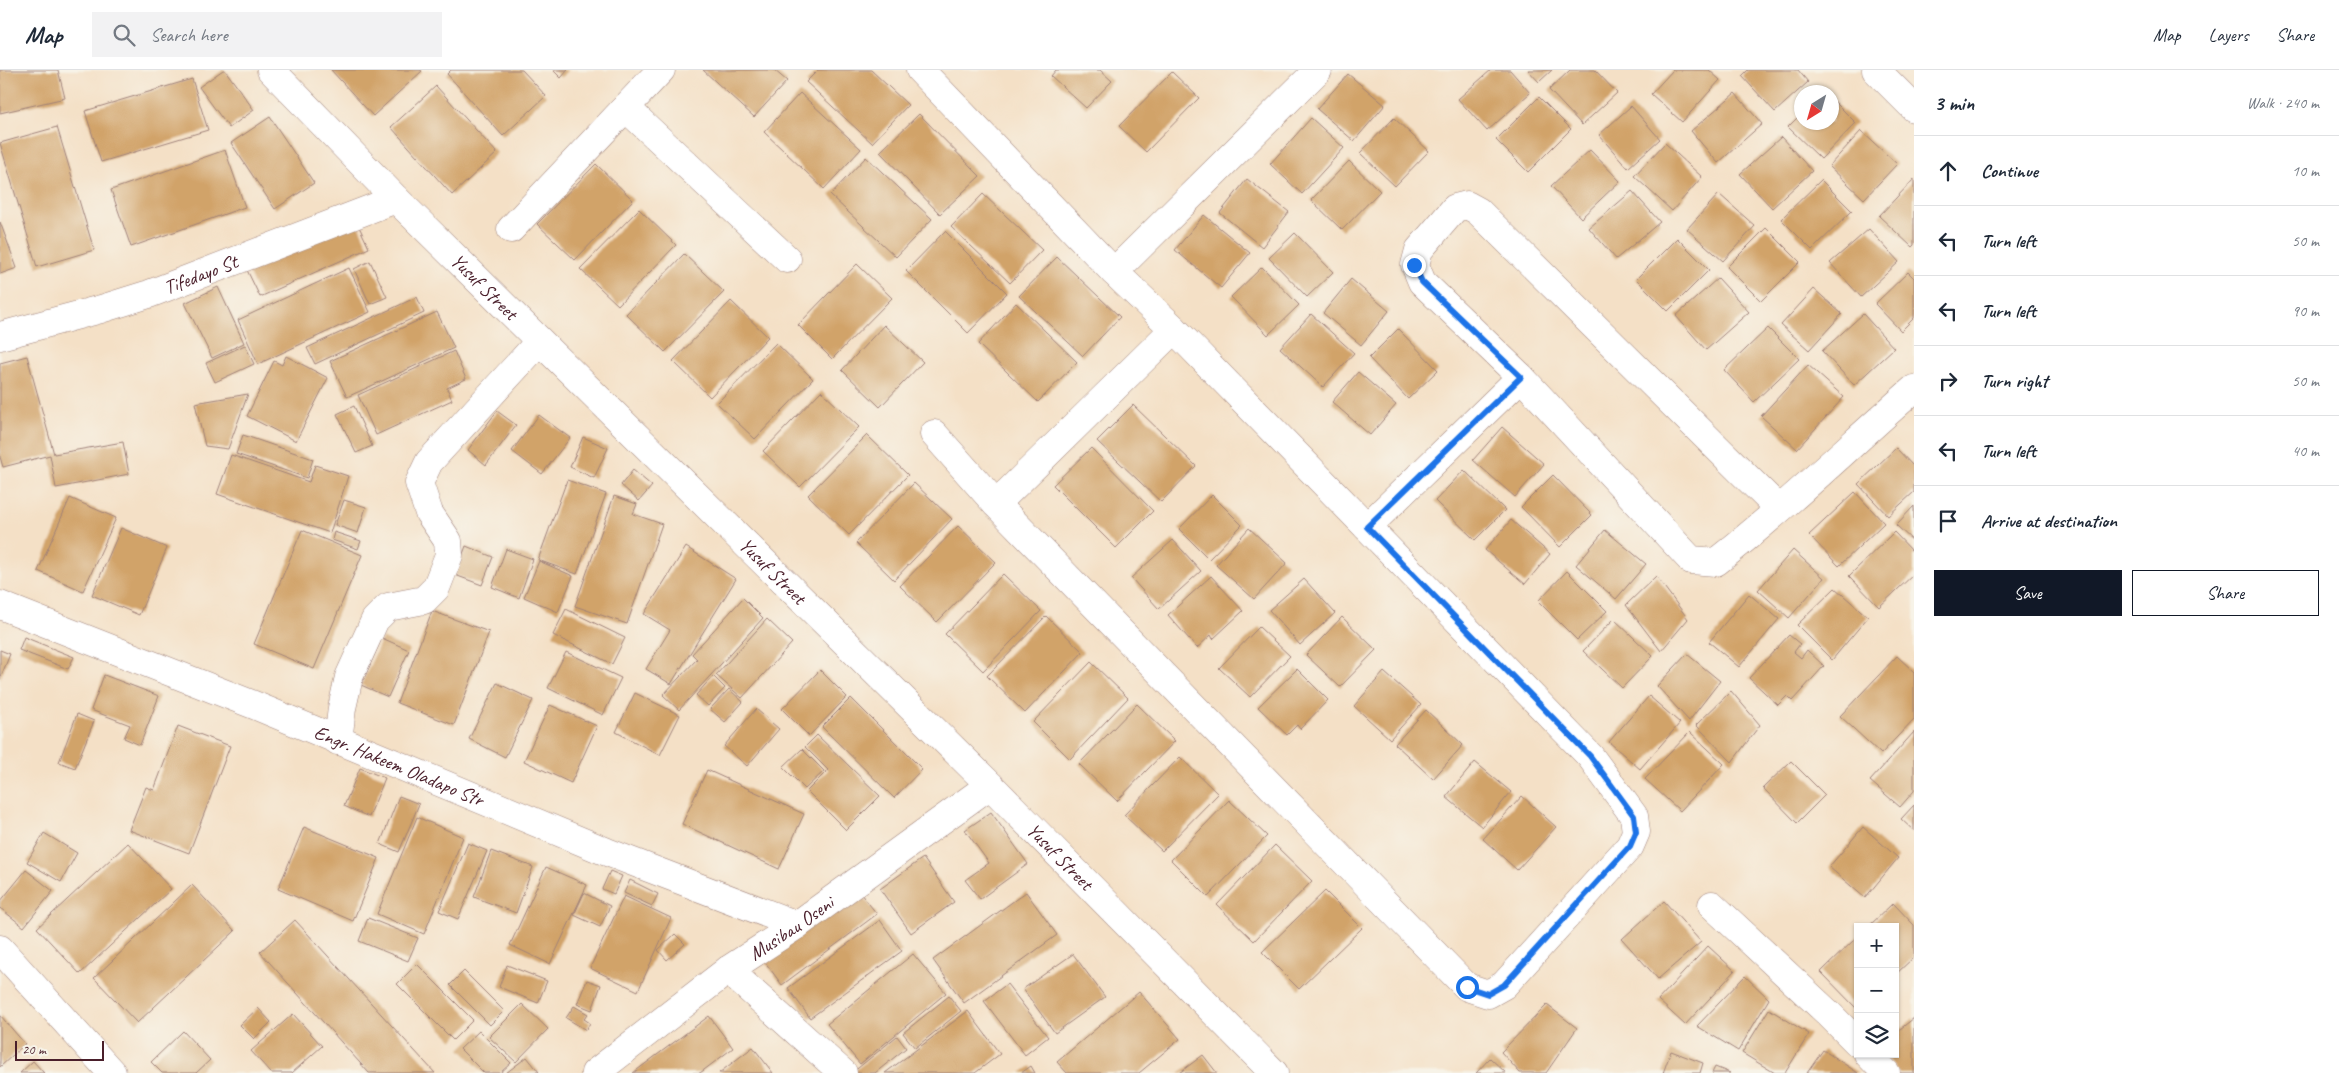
<!DOCTYPE html>
<html lang="en">
<head>
<meta charset="utf-8">
<style>
  body { margin:0; font-family:Caveat,sans-serif; background:#f2f2f3; color:#1f2937 }
  .controls { position:absolute; right:15px; bottom:15px; display:grid; overflow:hidden; border-radius:0px; box-shadow:0 1px 4px #0004 }
  .controls button { width:45px; height:45px; display:grid; place-items:center; padding:0; border:0; border-bottom:1px solid #e0e1e3; background:#fff; color:#1f2937; font:25px sans-serif }
  .compass { position:absolute; left:1794px; top:15px; width:45px; height:45px; border-radius:50%; background:#fff; box-shadow:0 1px 4px #0004; rotate:217deg }
  .scale { position:absolute; left:15px; bottom:12px; width:89px; box-sizing:border-box; padding-left:5px; border:2px solid #4a1f2b; border-top:0; font-size:14px; line-height:18px; white-space:nowrap; color:#4a1f2b; -webkit-text-stroke:4px #f7f3e8; paint-order:stroke }
  .stop { position:absolute; width:15px; height:15px; margin:-11px; border:4px solid #1a73e8; border-radius:50%; background:#fff }
  .stop.end { background:#1a73e8; border-color:#fff; box-shadow:0 1px 5px #0008 }
  .list { margin:0; padding:0; list-style:none }
  h2 { display:flex; justify-content:space-between; align-items:center; height:65px; margin:0; padding:0 20px; font-size:21px }
  h2 small { font-size:16px; font-weight:400; color:#747a83 }
  .list li { display:grid; grid-template-columns:32px 1fr auto; gap:15px; align-items:center; box-sizing:border-box; height:70px; padding:0 20px; border-top:1px solid #e0e1e3 }
  .list b { display:block; font-size:19px; white-space:nowrap }
  .list em { font-size:16px; font-style:normal; color:#747a83 }
  .actions { display:flex; gap:10px; padding:15px 20px }
  .actions a { flex:1; padding:11px 0; border:1px solid #111827; border-radius:0px; text-align:center; font-size:18px; color:#111827 }
  .actions .main { background:#111827; color:#fff }
  .icon { flex:none; width:28px; height:28px; fill:none; stroke:currentColor; stroke-width:2; stroke-linecap:round; stroke-linejoin:round }
  .map { position:relative; flex:none; width:1914px; height:1003px; overflow:hidden }
  header { display:flex; align-items:center; gap:30px; box-sizing:border-box; height:70px; padding:0 25px; background:#fff; border-bottom:1px solid #e0e1e3 }
  header strong { font-size:24px }
  nav { display:flex; gap:28px; margin-inline-start:auto; font-size:18px }
  .search { width:350px; height:45px; background:#f2f2f3; display:flex; align-items:center; gap:12px; box-sizing:border-box; padding:0 18px; border-radius:0px; color:#747a83; font-size:19px }
  main { display:flex }
  aside { flex:1; background:#fff }
  .map>svg:first-child { display:block }
</style>
</head>
<body>
<header>
<strong>Map</strong>
<div class="search"><svg class="icon" aria-label="search" viewBox="0 0 24 24"><circle cx="10" cy="10" r="6"/><path d="M15 15l6 6"/></svg>Search here</div>
<nav><a>Map</a><a>Layers</a><a>Share</a></nav>
</header>
<main>
<div class="map">
<svg width="1914" height="1003" viewBox="0 0 1914 1003">
  <rect width="100%" height="100%" fill="#f7f3e8"/>
  <filter id="ink" filterUnits="userSpaceOnUse"><feTurbulence type="fractalNoise" baseFrequency=".02" numOctaves="2"/><feDisplacementMap in="SourceGraphic" scale="10" xChannelSelector="R" yChannelSelector="G"/><feConvolveMatrix kernelMatrix="1 2 1 2 8 2 1 2 1" color-interpolation-filters="sRGB"/></filter>
  <filter id="wash" filterUnits="userSpaceOnUse"><feTurbulence type="fractalNoise" baseFrequency=".0096" numOctaves="4" result="noise"/><feDisplacementMap in="SourceGraphic" scale="20" xChannelSelector="R" yChannelSelector="G"/><feGaussianBlur stdDeviation="1.12" result="paint"/><feColorMatrix in="noise" values="0 0 0 0 0 0 0 0 0 0 0 0 0 0 0 0 0 1.4 0 .05"/><feComposite in="paint" operator="in"/></filter>
  <g filter="url(#wash)">
    <rect width="100%" height="100%" fill="#f4e0c6"/>
    <g id="blocks">
      <path fill="#d1a369" d="M0,0H58L65,28L0,43Z
        M223,0H225L254,40L229,58L199,17Z
        M331,0H420L422,1L373,46Z
        M451,0H522L546,26L503,66L447,4Z
        M553,0H568L561,8Z
        M703,0H774L787,11L754,47Z
        M818,0H871L908,35L872,73L806,12Z
        M1056,0H1100L1112,11L1086,38L1051,6Z
        M1491,0H1510L1530,23L1487,61L1458,29Z
        M1528,0H1552L1539,12Z
        M1570,0H1595L1617,23L1582,55L1549,20Z
        M1673,0H1709L1720,10L1682,52L1651,24Z
        M1748,0H1798L1808,12L1775,42L1742,6Z
        M1172,2L1199,28L1146,82L1119,56Z
        M1348,4L1385,35L1354,71L1317,39Z
        M192,9L208,60L101,92L85,41Z
        M436,16L497,83L452,125L391,57Z
        M800,23L861,79L824,119L764,62Z
        M1735,23L1762,54L1718,93L1691,61Z
        M1539,27L1571,59L1528,102L1496,70Z
        M1832,29L1856,53L1821,89L1788,57L1802,43V52H1832Z
        M1631,36L1660,69L1628,98L1599,65Z
        M919,44L980,106L940,144L880,82Z
        M270,47L314,113L275,139L231,73Z
        M1311,48L1344,78L1302,124L1270,94Z
        M1394,48L1429,81L1395,116L1360,83Z
        M57,57L94,180L37,197L0,73Z
        M1861,61L1897,94L1864,129L1829,96Z
        M1781,67L1812,101L1772,138L1740,104Z
        M1665,73L1702,107L1672,141L1634,106Z
        M225,80L245,137L131,177L111,120Z
        M1590,80L1620,111L1581,148L1551,116Z
        M866,87L932,149L896,187L830,125Z
        M1349,91L1380,121L1342,160L1311,130Z
        M596,94L633,130L575,190L537,154Z
        M1247,109L1289,142L1262,177L1220,143Z
        M1914,109V175L1912,177L1879,146Z
        M1821,110L1852,141L1812,180L1781,149Z
        M1632,121L1660,152L1616,189L1589,158Z
        M983,124L1042,180L1010,213L951,157Z
        M1719,124L1755,156L1723,191L1687,159Z
        M639,139L676,175L618,235L580,199Z
        M1204,145L1250,183L1221,218L1175,180Z
        M355,148L369,178L260,227L246,198Z
        M0,152L17,198L0,204Z
        M1766,158L1800,192L1761,231L1727,197Z
        M1869,159L1899,192L1861,227L1830,193Z
        M945,161L1007,223L968,263L906,201Z
        M1295,163L1333,202L1307,227L1269,188Z
        M1677,168L1709,200L1668,241L1636,209Z
        M684,184L724,222L665,282L626,244Z
        M1057,187L1120,247L1083,286L1019,226Z
        M370,191L387,227L370,234L354,199Z
        M857,194L892,228L832,289L798,255Z
        M1262,197L1299,235L1268,265L1231,227Z
        M349,198L370,242L258,294L238,250Z
        M1908,202L1914,208V248L1901,261L1875,234Z
        M1718,208L1749,242L1706,280L1676,246Z
        M1351,209L1389,241L1361,275L1323,243Z
        M218,217L244,273L212,288L185,233Z
        M1814,219L1842,244L1809,280L1781,255Z
        M417,227L424,243L315,294L307,278Z
        M731,231L768,267L710,327L673,291Z
        M1016,233L1077,292L1038,332L978,274Z
        M437,242L454,278L347,327L330,291Z
        M1311,244L1354,283L1323,317L1280,278Z
        M1863,244L1894,278L1854,315L1822,281Z
        M884,255L923,292L880,337L842,300Z
        M1768,258L1799,289L1754,332L1724,300Z
        M1398,259L1438,300L1408,329L1369,288Z
        M776,273L813,309L755,369L717,333Z
        M245,275L254,294L215,312L206,293Z
        M454,281L466,309L447,318L452,330L376,365L358,325Z
        M27,286L54,384L123,372L129,404L56,418L50,385L3,397L0,387V293Z
        M286,286L328,308L296,371L247,346L274,291L282,295Z
        M1808,295L1844,327L1797,379L1761,346Z
        M1358,302L1396,335L1370,365L1332,332Z
        M821,321L859,357L800,417L763,381Z
        M248,324L228,379L205,376L195,333Z
        M1133,335L1196,396L1161,432L1097,371Z
        M354,336L372,376L356,383L337,344Z
        M497,341L516,355L486,395L468,380Z
        M539,345L570,368L542,404L512,381Z
        M1502,357L1544,394L1515,427L1473,390Z
        M243,365L313,389L307,408L236,384Z
        M867,365L908,405L849,465L808,425Z
        M583,367L608,378L594,408L570,397Z
        M1091,378L1153,441L1116,478L1053,415Z
        M1896,378L1914,397V422L1888,446L1858,414Z
        M231,385L309,412L315,395L348,406L330,463L217,424Z
        M633,400L652,416L639,431L621,415Z
        M1464,400L1505,440L1475,470L1435,431Z
        M1553,405L1592,445L1560,477L1521,437Z
        M567,410L606,424L577,504L538,490Z
        M914,413L952,449L894,510L856,473Z
        M1855,422L1884,453L1839,496L1809,465Z
        M1212,425L1242,455L1209,489L1179,459Z
        M614,426L637,434L633,444L662,454L627,554L575,536Z
        M70,428L116,448L83,521L38,501Z
        M344,430L366,437L358,463L335,455Z
        M1914,436V472L1896,455Z
        M1511,450L1550,484L1525,514L1485,480Z
        M958,456L996,492L937,552L900,516Z
        M121,458L167,478L139,545L92,525Z
        M1249,458L1287,493L1254,529L1216,495Z
        M302,460L362,485L314,599L254,574Z
        M1605,460L1646,494L1616,529L1576,495Z
        M334,462L361,471L358,479L332,470Z
        M1894,462L1914,483V504L1879,537L1849,506Z
        M1173,470L1201,501L1159,539L1131,508Z
        M466,476L493,487L482,515L455,505Z
        M686,477L736,509L671,614L646,599L670,560L644,544Z
        M506,479L533,489L519,528L492,517Z
        M1793,480L1824,508L1789,548L1758,520Z
        M539,491L573,506L558,542L524,527Z
        M1567,501L1607,541L1577,570L1538,531Z
        M1003,504L1041,541L983,601L945,564Z
        M1211,506L1243,541L1213,569L1211,565L1197,578L1168,545Z
        M1656,506L1688,549L1661,581L1626,535Z
        M1304,509L1335,543L1300,575L1269,540Z
        M1835,518L1868,547L1832,590L1797,555Z
        M1749,524L1779,549L1739,597L1709,572Z
        M743,528L763,548L679,640L663,625L697,589L692,584Z
        M566,539L625,568L612,594L553,565Z
        M432,541L489,562L454,655L397,633Z
        M1046,546L1083,582L1025,643L987,606Z
        M1342,547L1376,580L1340,617L1306,585Z
        M767,549L792,573L742,628L716,605Z
        M1614,549L1653,586L1622,618L1583,581Z
        M1259,557L1290,586L1250,627L1219,598Z
        M1789,565L1800,574L1794,582L1801,588L1807,580L1824,596L1792,631L1787,626L1778,635L1749,608Z
        M24,567L74,587L68,599L19,580Z
        M382,568L409,580L388,627L361,615Z
        M0,580L10,584L0,609Z
        M566,582L621,608L603,645L548,618Z
        M1687,584L1720,611L1689,651L1657,616Z
        M1897,586L1914,602V649L1881,684L1840,646Z
        M1091,592L1128,628L1070,689L1033,652Z
        M1297,599L1328,630L1300,659L1297,655L1287,665L1258,637Z
        M820,600L847,627L809,666L782,639Z
        M1384,602L1421,635L1390,669L1354,636Z
        M104,605L159,626L140,675L124,668L130,655L91,640Z
        M713,606L725,618L708,636L696,625Z
        M497,613L533,630L505,687L469,669Z
        M729,619L743,632L725,652L710,639Z
        M1731,621L1760,655L1732,692L1696,655Z
        M635,623L680,645L660,685L616,662Z
        M1649,626L1680,653L1640,699L1609,672Z
        M851,628L922,699L894,728L822,657Z
        M1137,634L1175,671L1117,731L1079,694Z
        M550,635L597,656L571,713L524,691Z
        M756,639L779,659L747,696L724,676Z
        M1426,640L1463,675L1433,709L1395,674Z
        M77,644L94,651L75,698L59,692Z
        M178,656L230,676L189,783L129,760L146,717L154,720Z
        M1690,662L1724,694L1680,741L1645,709Z
        M1914,662V721L1900,737L1870,711Z
        M817,665L880,726L846,760L807,721L828,700L805,677Z
        M802,679L824,701L805,719L783,697Z
        M1180,687L1218,724L1162,781L1124,745Z
        M1791,691L1825,725L1797,753L1763,718Z
        M1475,692L1511,722L1482,757L1446,727Z
        M360,698L385,708L369,747L344,736Z
        M707,700L804,744L779,799L682,754Z
        M399,726L419,734L399,782L380,774Z
        M1522,726L1556,757L1517,800L1483,769Z
        M1229,730L1267,766L1208,827L1171,790Z
        M1914,735V761L1901,749Z
        M991,742L1028,794L980,829L965,810L989,793L965,760Z
        M417,747L463,767L424,864L377,844Z
        M304,757L379,788L353,851L278,819Z
        M1863,757L1898,788L1865,828L1829,797Z
        M44,763L77,783L61,812L27,792Z
        M128,773L171,819L80,904L37,858Z
        M468,773L487,781L458,849L439,841Z
        M1275,775L1312,811L1254,871L1217,835Z
        M491,781L533,797L516,843L474,827Z
        M923,788L954,832L911,863L880,819Z
        M546,797L587,815L550,894L510,875Z
        M26,800L53,821L24,857L0,838V832Z
        M610,801L622,806L614,824L602,819Z
        M630,810L658,824L652,836L624,823Z
        M192,815L235,861L137,953L94,908Z
        M856,818L877,844L782,915L762,888Z
        M1325,821L1362,858L1299,919L1262,882Z
        M1026,822L1057,865L964,933L933,890Z
        M584,823L610,836L600,857L574,845Z
        M624,826L671,848L638,921L590,898Z
        M1664,831L1701,872L1658,909L1622,869Z
        M1893,833L1914,855V887L1895,905V857H1868Z
        M368,848L418,868L408,891L359,871Z
        M295,850L435,1003H369L260,882Z
        M880,850L902,881L810,948L788,918Z
        M675,864L685,874L667,890L658,880Z
        M1858,866V940L1821,902Z
        M1708,876L1735,901L1685,955L1658,930Z
        M913,884L946,923L860,994L827,954Z
        M1073,884L1105,927L1055,963L1023,919Z
        M417,894L473,950L453,970L397,914Z
        M507,895L547,911L538,933L499,917Z
        M464,901L504,941L490,955L450,915Z
        M1745,906L1769,929L1738,981L1697,956Z
        M587,910L601,915L592,940L577,934Z
        M1007,914L1048,967L1025,985L984,931Z
        M1139,922L1180,969L1139,1003H1067L1057,992Z
        M949,926L961,941L915,978L903,963Z
        M522,934L548,959L516,992L489,967Z
        M1547,935L1577,958L1546,1003H1520L1501,982Z
        M574,936L588,944L584,949L590,953L586,960L566,948Z
        M258,938L271,952L254,969L240,955Z
        M1769,939L1809,964L1785,1003H1775L1742,983Z
        M968,941L1000,984L975,1003H885Z
        M293,944L322,976L292,1003H271L251,981Z
        M0,945L25,974L0,997Z
        M709,946L733,978L700,1003H633Z
        M1914,948V1003H1899L1884,984H1895V963Z
        M183,961L210,990L196,1003H162L151,992Z
        M479,961L511,993L500,1003H484L460,979Z
        M897,966L906,978L875,1003H852Z
        M753,977L773,1003H719Z
        M1823,980L1858,1003H1807Z
        M1671,981L1703,993L1700,1003H1663Z
        M1203,985L1217,1003H1179Z
        M527,987L539,1002L506,1003Z
        M1490,988L1506,1003H1476Z
        M33,991L44,1003H20Z
        M1031,996L1035,1003H1021Z
        M1715,997L1730,1003H1712Z"/>
    </g>
  </g>
  <g filter="url(#ink)">
    <use href="#blocks" fill-opacity="0" stroke="#9f8078" stroke-width="1"/>
    <g fill="none" stroke-linecap="round" stroke-linejoin="round">
      <defs>
        <g id="street">
          <path id="s1" d="M271,0L396,129L990,715L1274,1003"/>
          <path d="M920,0L1114,202L1174,259L1590,686L1634,746L1636,762L1630,776L1504,915L1488,924L1467,917L996,434L934,364"/>
          <path d="M1876,0L1914,38"/>
          <path d="M626,38L787,189"/>
          <path d="M511,159L661,0"/>
          <path d="M1114,202L1318,0"/>
          <path id="s2" d="M0,266L101,239L149,224L396,129"/>
          <path d="M996,434L1174,259"/>
          <path d="M1779,439L1478,141L1467,135L1455,138L1419,180L1415,195L1422,212L1521,307L1691,490L1716,492C1785,438 1848,377 1914,319"/>
          <path d="M1367,457L1521,307"/>
          <path id="s3" d="M0,535L254,635L607,782L797,855"/>
          <path d="M338,671L342,638L349,607L375,550L388,537L424,530L436,518L449,485L448,471L429,443L419,413L429,392L539,272"/>
          <path d="M1712,835L1829,944L1858,973"/>
          <path d="M0,879L112,1003"/>
          <path d="M728,900L843,1003"/>
          <path d="M1868,984L1886,1003"/>
          <path id="s4" d="M595,1003L728,900L797,855L990,715"/>
        </g>
      </defs>
      <use href="#street" stroke="#9f8078" stroke-width="29"/>
      <use href="#street" stroke="#fff" stroke-width="28"/>
    </g>
  </g>
  <g fill="none" stroke-linecap="round" stroke-linejoin="round" filter="url(#ink)">
    <path stroke="#1a73e8" stroke-width="6" d="M1414,195L1422,212L1521,307L1367,457L1590,686L1634,746L1636,762L1630,776L1504,915L1488,924L1467,917"/>
  </g>
  <g text-anchor="middle" dominant-baseline="central" stroke-width="4.5" stroke-linejoin="round" paint-order="stroke">
    <g font-size="20" fill="#4a1f2b" stroke="#f7f3e8">
      <text stroke="none"><textPath href="#s2" startOffset="210">Tifedayo St</textPath></text>
      <text stroke="none"><textPath href="#s1" startOffset="304">Yusuf Street</textPath></text>
      <text stroke="none"><textPath href="#s1" startOffset="709">Yusuf Street</textPath></text>
      <text stroke="none"><textPath href="#s3" startOffset="430">Engr. Hakeem Oladapo Str</textPath></text>
      <text stroke="none"><textPath href="#s1" startOffset="1114">Yusuf Street</textPath></text>
      <text stroke="none"><textPath href="#s4" startOffset="244">Musibau Oseni</textPath></text>
    </g>
  </g>
</svg>
<div class="controls">
<button>+</button>
<button>−</button>
<button><svg class="icon" aria-label="layers" viewBox="0 0 24 24"><path d="M12 4l9 5-9 5-9-5zM3 14l9 5 9-5"/></svg></button>
</div>
<svg class="compass" viewBox="-18 -18 36 36"><path d="M0-13l5 13h-10z" fill="#e53935"/><path d="M0 13l5-13h-10z" fill="#747a83"/></svg>
<div class="scale">20 m</div>
<div class="stop" style="left:1467px;top:917px"></div>
<div class="stop end" style="left:1414px;top:195px"></div>
</div>
<aside>
<h2>3 min<small>Walk · 240 m</small></h2>
<ul class="list">
<li><svg class="icon" aria-label="ahead" viewBox="0 0 24 24"><path d="M12 20V5M6 11l6-6 6 6"/></svg><div><b>Continue</b></div><em>10 m</em></li>
<li><svg class="icon" aria-label="left" viewBox="0 0 24 24"><path d="M17 20v-9H6M10 6l-5 5 5 5"/></svg><div><b>Turn left</b></div><em>50 m</em></li>
<li><svg class="icon" aria-label="left" viewBox="0 0 24 24"><path d="M17 20v-9H6M10 6l-5 5 5 5"/></svg><div><b>Turn left</b></div><em>90 m</em></li>
<li><svg class="icon" aria-label="right" viewBox="0 0 24 24"><path d="M7 20v-9h11M14 6l5 5-5 5"/></svg><div><b>Turn right</b></div><em>50 m</em></li>
<li><svg class="icon" aria-label="left" viewBox="0 0 24 24"><path d="M17 20v-9H6M10 6l-5 5 5 5"/></svg><div><b>Turn left</b></div><em>40 m</em></li>
<li><svg class="icon" aria-label="arrive" viewBox="0 0 24 24"><path d="M6 21V4h12l-3 4 3 4H6"/></svg><div><b>Arrive at destination</b></div></li>
</ul>
<div class="actions"><a class="main">Save</a><a>Share</a></div>
</aside>
</main>
</body>
</html>
